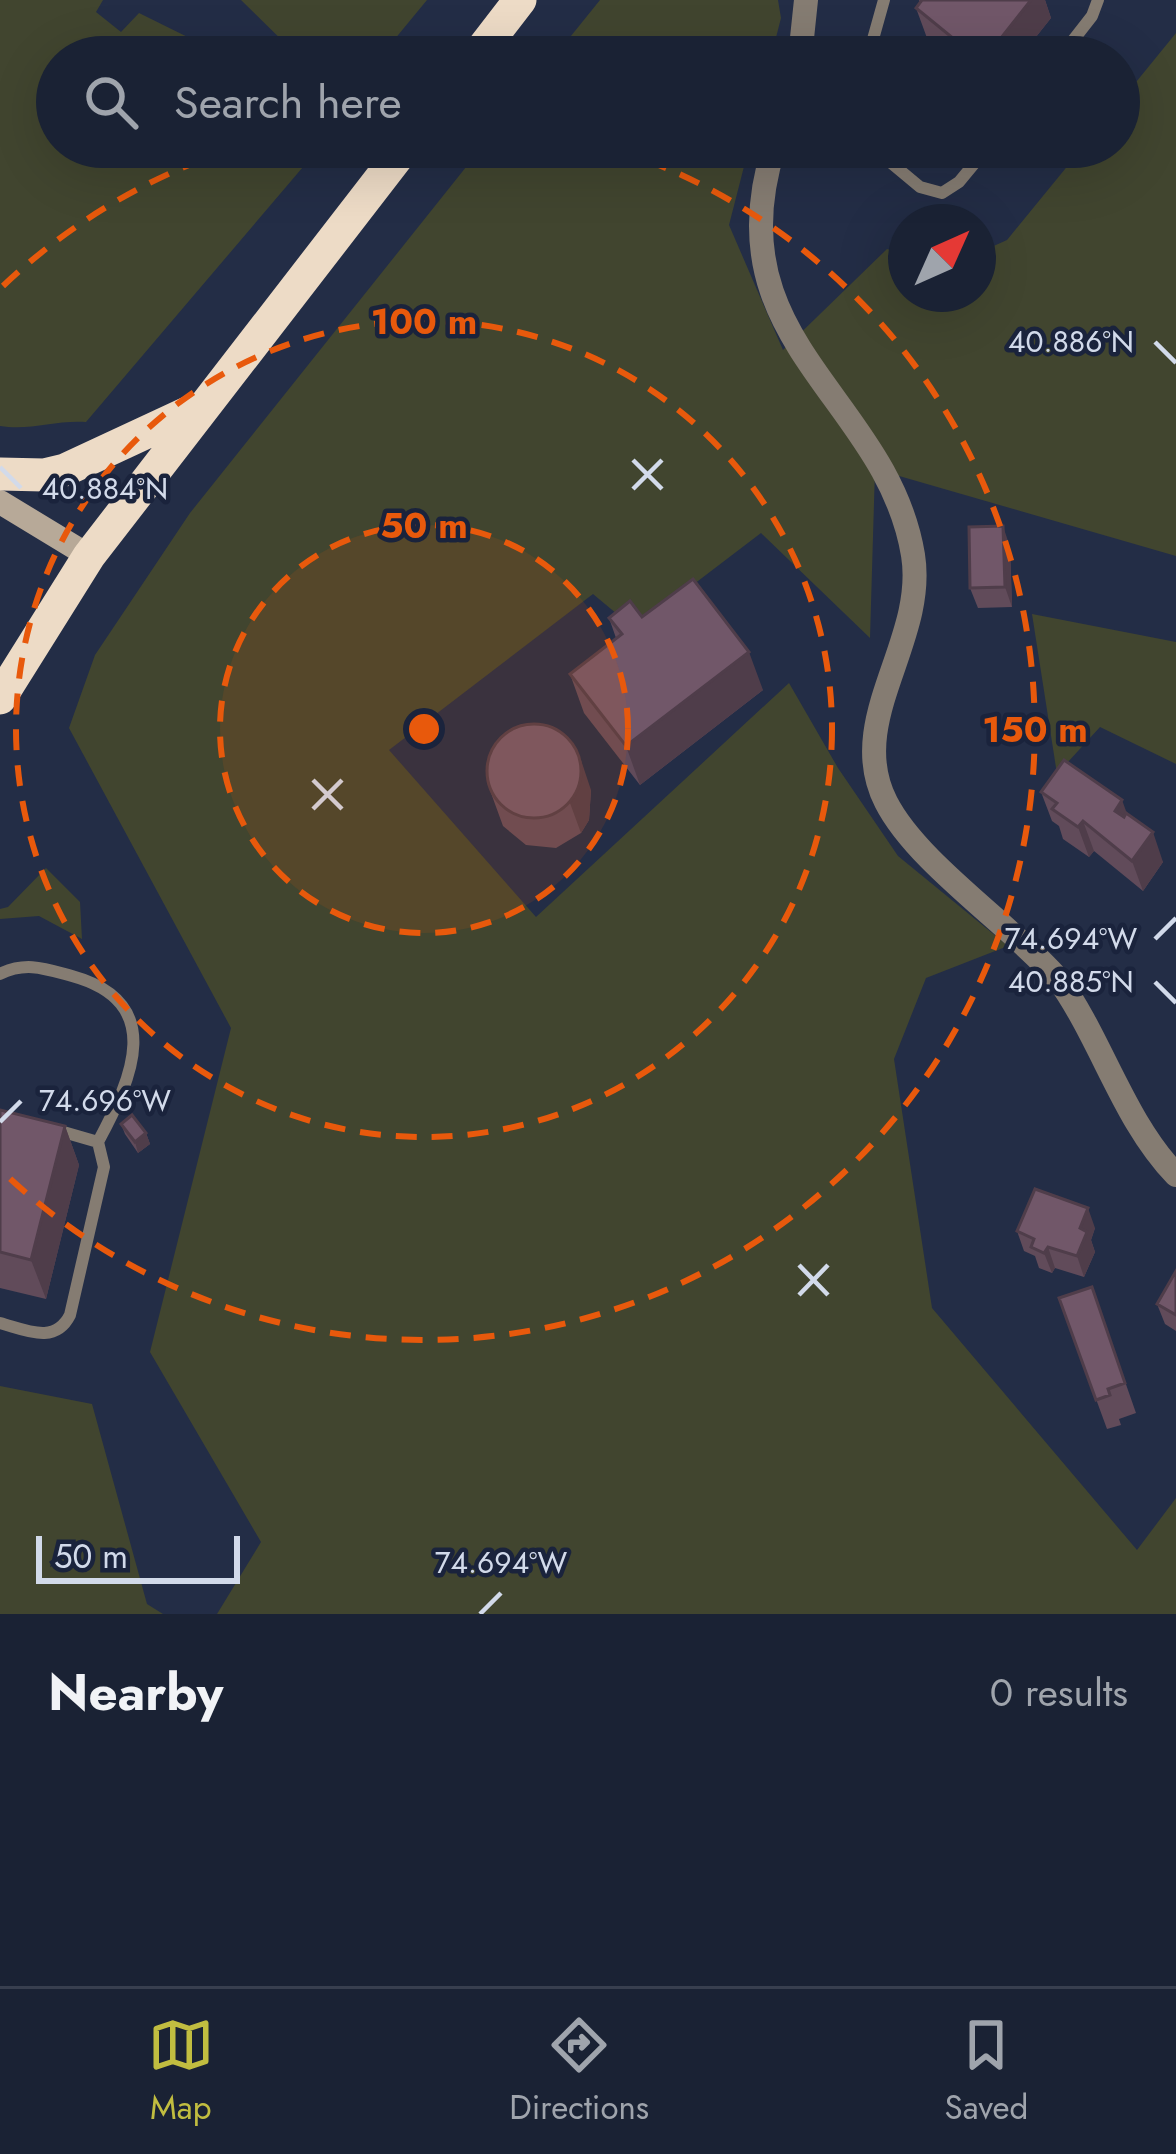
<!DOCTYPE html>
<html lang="en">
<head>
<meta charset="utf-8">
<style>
  body { margin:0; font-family:Jost,sans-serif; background:#272f40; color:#f1f3f6 }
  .compass { position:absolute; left:888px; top:204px; width:108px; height:108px; border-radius:50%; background:#1a2234; box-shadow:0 12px 48px #0002; rotate:45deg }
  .scale { position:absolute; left:36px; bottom:30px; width:204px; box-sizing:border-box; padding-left:12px; border:6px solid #d2daea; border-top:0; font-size:33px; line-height:42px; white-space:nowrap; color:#d2daea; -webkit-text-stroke:9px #1a233c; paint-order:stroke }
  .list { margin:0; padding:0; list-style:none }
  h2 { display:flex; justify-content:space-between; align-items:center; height:156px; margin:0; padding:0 48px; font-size:51px }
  h2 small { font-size:39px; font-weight:400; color:#9fa4ac }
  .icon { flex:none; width:66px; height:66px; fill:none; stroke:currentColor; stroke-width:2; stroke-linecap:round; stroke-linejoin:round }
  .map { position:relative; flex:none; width:1176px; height:1614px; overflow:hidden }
  .search { position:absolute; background:#1a2234; box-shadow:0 12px 48px #0002; left:36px; right:36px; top:36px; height:132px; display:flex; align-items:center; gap:30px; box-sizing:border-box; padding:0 42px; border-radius:66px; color:#9fa4ac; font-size:45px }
  .sheet { height:372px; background:#1a2234 }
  nav { display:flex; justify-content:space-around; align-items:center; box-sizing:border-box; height:168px; border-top:3px solid #383f4f; background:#1a2234; font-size:33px; color:#9fa4ac }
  nav a { display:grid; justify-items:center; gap:6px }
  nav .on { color:#c1bd40 }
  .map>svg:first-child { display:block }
</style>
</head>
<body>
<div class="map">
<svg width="1176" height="1614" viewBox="0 0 1176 1614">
  <rect width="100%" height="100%" fill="#232d46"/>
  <path fill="#41452f" d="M0,0H103L96,12L121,32L139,13L228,57H57V147H320L86,422C55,420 30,431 0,426Z
    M241,0H427L380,57H299Z
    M600,0H778L781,18L771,57H554Z
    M1176,33V556L875,469L870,638L761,533L635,629L593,594L389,750L536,917L789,683L838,768L898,856L1008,946L926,978L894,1059L932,1308L1137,1550L1176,1498V1614H217L261,1542L150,1352L231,1028L69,728L95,655L190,513L482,147H749L729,225L783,350L887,249L906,254V294H978V253L1007,240L1083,147H1119V103Z
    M1032,614L1176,642V764L1100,727L1057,774Z
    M46,868L80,902L82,939L39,916L0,919V909L8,907Z
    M0,1386L92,1404L147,1604L163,1614H0Z"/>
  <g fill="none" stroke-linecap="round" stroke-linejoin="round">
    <path stroke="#857c72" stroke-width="12" d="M868,57L884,0
      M1060,57L1092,16L1098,0
      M872,147L920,187L942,193L959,182L988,147
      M0,974C26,961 46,969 72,976C166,1002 133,1077 98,1142
      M0,1323C26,1330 55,1345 70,1315L104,1167L98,1142L53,1129"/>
    <path stroke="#857c72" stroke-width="24" d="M800,57L806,0
      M774,147C712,342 887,397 913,555C927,642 844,720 886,802C917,863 1010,924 1058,979C1102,1040 1123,1120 1176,1175"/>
    <path stroke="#b7a998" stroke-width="24" d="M0,502L89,556"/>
    <path stroke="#eddbc6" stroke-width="33" d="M476,57L520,0
      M0,474L44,475L65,470L194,410
      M0,698L89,556L405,147"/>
  </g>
  <path fill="#614b5a" d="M919,0H1045L1051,18L1020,57H950L927,38L916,8L920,3Z
    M1010,547L1012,607L978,608L970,588Z
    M642,617L763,690L640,785L584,713L570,674L616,638L609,618Z
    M487,782L591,790L589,820L581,833L556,848L526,845L503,826Z
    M1041,792L1127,813L1163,862L1143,891L1094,851L1089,857L1063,839L1059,826L1052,821Z
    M0,1110L65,1126L79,1165L46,1299L0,1288Z
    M121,1124L146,1133L150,1144L138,1153L125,1134Z
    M1095,1228L1091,1240L1095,1252L1084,1277L1055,1268L1052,1273L1039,1268L1035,1256L1024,1251L1017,1231Z
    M1176,1271V1331L1165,1324L1157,1304Z
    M1092,1287L1136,1413L1119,1419L1121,1425L1107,1429L1059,1298Z"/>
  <path fill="#4f3d4a" d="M1031,0H1045L1051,18L1020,57H986Z
    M1003,526L1010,547L1012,607L1005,587Z
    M749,652L763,690L640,785L626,746Z
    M581,760L591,790L589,820L581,833L570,803Z
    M1122,800L1133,830L1115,811Z
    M1083,821L1094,851L1089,857L1078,827Z
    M1153,832L1163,862L1143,891L1132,861Z
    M65,1126L79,1165L46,1299L31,1260Z
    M146,1133L150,1144L138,1153L135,1142Z
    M1088,1208L1095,1228L1091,1240L1095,1252L1084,1277L1077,1256L1080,1228Z
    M1048,1247L1055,1268L1052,1273L1044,1253Z"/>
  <path fill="#715769" stroke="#4f3d4a" stroke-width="3" d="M922,0H1031L986,57H976L916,8Z
    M1003,526L1005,587L970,588L969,527Z
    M693,579L749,652L626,746L570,674L622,634L609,618L630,601L642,617Z
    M487 771a47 47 0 1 1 94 0a47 47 0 1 1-94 0Z
    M1064,760L1122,800L1115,811L1124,817L1126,813L1153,832L1132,861L1083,821L1078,827L1052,809L1057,803L1041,792Z
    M0,1110L65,1126L31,1260L0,1252Z
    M132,1115L146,1133L135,1142L121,1124Z
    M1035,1189L1088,1208L1080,1228L1087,1232L1077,1256L1048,1247L1044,1253L1031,1247L1034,1239L1017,1231Z
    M1176,1271V1315L1157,1304Z
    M1092,1287L1125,1383L1108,1389L1110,1395L1096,1400L1059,1298Z"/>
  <path fill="none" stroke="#d2daea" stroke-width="4.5" d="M1155,342L1176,363M633,460L662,489M0,467L21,488M633,489L662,460M313,780L342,809M313,809L342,780M1155,939L1176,918M1155,982L1176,1003M0,1122L21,1101M799,1265L828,1295M799,1295L828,1265M480,1614L501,1593"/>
  <circle cx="424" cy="729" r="204" fill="#e8590c" fill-opacity=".12"/>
  <g fill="none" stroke="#e8590c" stroke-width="6" stroke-dasharray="21 15">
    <circle cx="424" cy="729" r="204"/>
    <circle cx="424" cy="729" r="408"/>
    <path d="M3 286A611 611 0 0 1 235 148M613 148A611 611 0 1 1 3 1172"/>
  </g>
  <g font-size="30" text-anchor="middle" fill="#d2daea" stroke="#1a233c" stroke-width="9" stroke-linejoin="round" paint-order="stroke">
    <text x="1071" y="352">40.886°N</text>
    <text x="105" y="499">40.884°N</text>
    <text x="1071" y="949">74.694°W</text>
    <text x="1071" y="992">40.885°N</text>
    <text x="105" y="1111">74.696°W</text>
    <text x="501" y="1573">74.694°W</text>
  </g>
  <circle cx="424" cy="729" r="18" fill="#e8590c" stroke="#1a233c" stroke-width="6"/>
  <g font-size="36" text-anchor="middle" font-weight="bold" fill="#e8590c" stroke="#1a233c" stroke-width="9" stroke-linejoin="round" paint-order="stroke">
    <text x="424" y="334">100 m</text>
    <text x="424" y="538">50 m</text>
    <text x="1035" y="742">150 m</text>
  </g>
</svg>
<svg class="compass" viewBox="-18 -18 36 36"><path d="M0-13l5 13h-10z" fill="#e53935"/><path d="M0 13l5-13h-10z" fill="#9fa4ac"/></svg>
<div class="scale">50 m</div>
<div class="search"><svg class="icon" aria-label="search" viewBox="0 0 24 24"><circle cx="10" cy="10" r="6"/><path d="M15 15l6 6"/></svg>Search here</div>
</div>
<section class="sheet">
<h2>Nearby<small>0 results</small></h2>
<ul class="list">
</ul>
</section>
<nav>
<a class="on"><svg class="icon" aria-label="map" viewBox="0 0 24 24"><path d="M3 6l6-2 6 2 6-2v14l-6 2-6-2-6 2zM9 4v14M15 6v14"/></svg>Map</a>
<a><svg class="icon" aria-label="directions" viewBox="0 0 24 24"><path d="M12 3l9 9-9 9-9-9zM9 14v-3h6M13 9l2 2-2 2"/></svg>Directions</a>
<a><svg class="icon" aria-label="saved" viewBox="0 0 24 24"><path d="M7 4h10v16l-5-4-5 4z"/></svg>Saved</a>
</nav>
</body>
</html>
